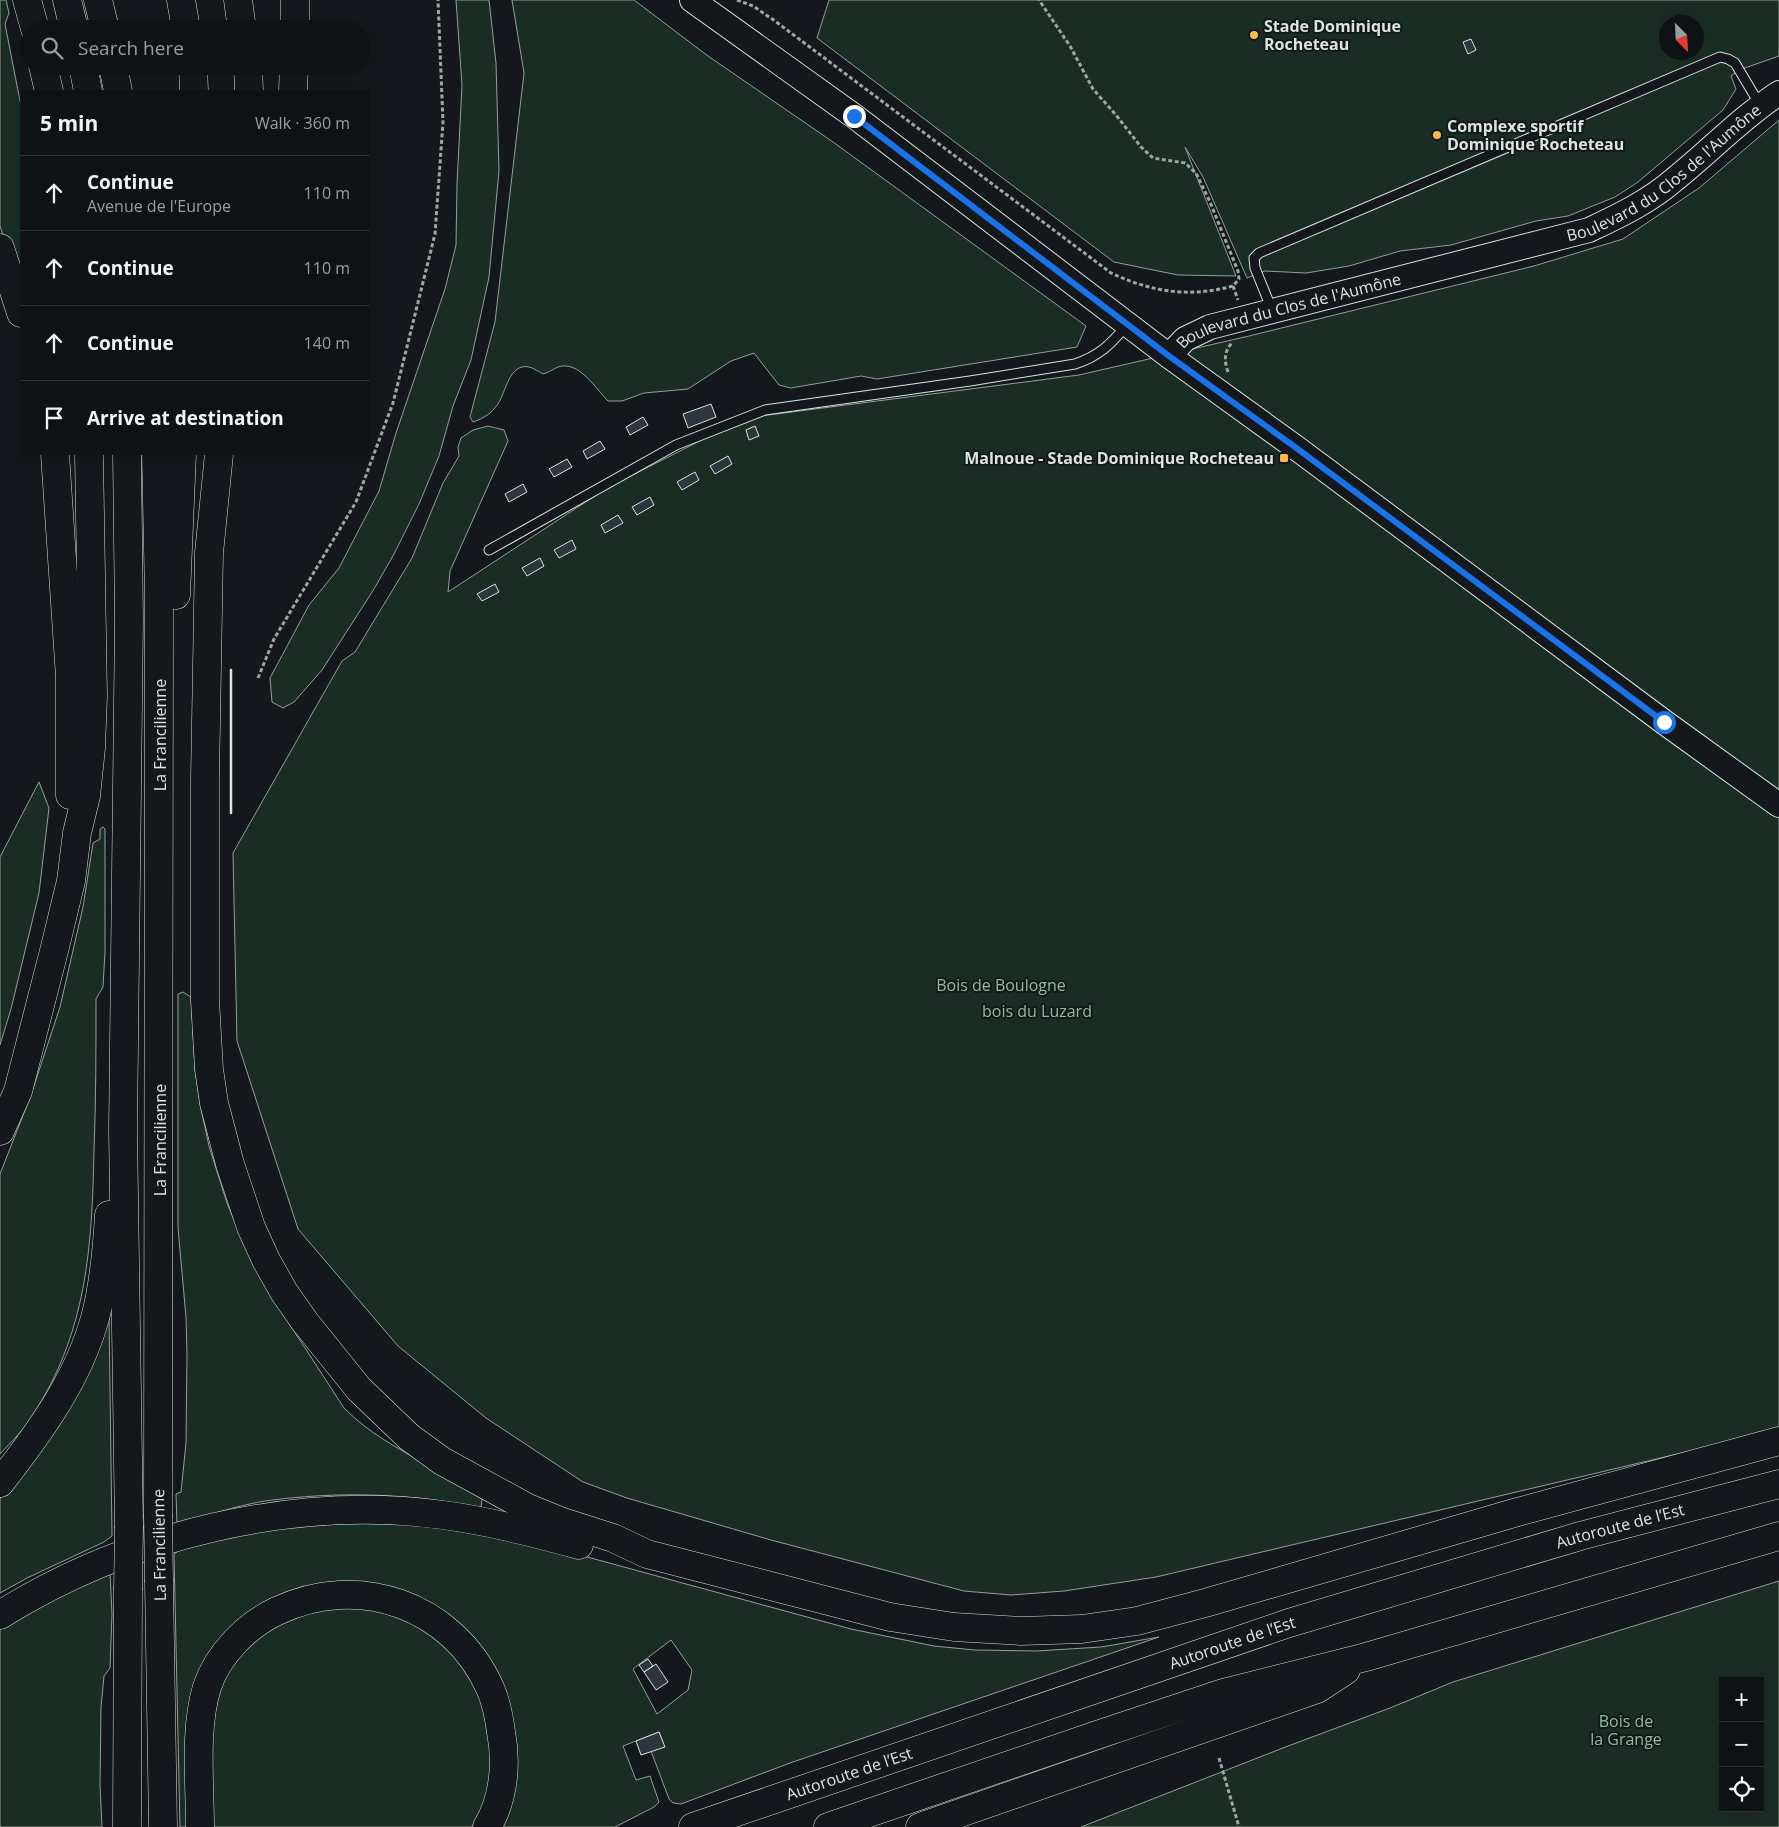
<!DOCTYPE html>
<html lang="en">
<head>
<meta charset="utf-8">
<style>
  body { margin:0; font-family:"Open Sans",sans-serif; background:#181b1e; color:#f1f3f6 }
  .controls { position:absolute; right:15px; bottom:15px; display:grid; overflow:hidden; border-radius:0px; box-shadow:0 2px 8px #0003 }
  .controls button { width:45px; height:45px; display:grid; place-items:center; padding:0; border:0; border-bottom:1px solid #2f3234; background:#0f1215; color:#f1f3f6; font:25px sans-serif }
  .compass { position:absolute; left:1659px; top:15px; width:45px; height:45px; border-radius:50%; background:#0f1215; box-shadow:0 2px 8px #0003; rotate:156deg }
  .stop { position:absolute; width:15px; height:15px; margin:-11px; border:4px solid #1a73e8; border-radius:50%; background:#fff }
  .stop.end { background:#1a73e8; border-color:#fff; box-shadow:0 1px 5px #0008 }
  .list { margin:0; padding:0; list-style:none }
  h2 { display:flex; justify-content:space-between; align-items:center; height:65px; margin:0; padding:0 20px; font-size:21px }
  h2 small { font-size:16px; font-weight:400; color:#9b9ea0 }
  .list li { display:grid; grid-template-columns:32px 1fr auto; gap:15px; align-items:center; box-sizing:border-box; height:75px; padding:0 20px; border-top:1px solid #2f3234 }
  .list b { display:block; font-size:19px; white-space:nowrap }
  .list p { margin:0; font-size:16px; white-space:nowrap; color:#9b9ea0 }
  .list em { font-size:16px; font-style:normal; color:#9b9ea0 }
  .icon { flex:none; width:28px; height:28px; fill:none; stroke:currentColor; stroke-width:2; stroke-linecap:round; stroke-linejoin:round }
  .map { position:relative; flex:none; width:1779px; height:1827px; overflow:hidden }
  .search { position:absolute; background:#0f1215; box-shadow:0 2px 8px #0003; left:20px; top:20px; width:350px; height:55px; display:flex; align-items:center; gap:12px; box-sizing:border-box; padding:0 18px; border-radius:28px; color:#9b9ea0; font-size:19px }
  .panel { position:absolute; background:#0f1215; box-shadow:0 2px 8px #0003; left:20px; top:90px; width:350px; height:365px; border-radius:0px }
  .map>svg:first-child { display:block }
</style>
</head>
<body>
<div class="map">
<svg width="1779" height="1827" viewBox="0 0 1779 1827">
  <rect width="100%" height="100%" fill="#14181c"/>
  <path fill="#1a2d24" stroke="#939e99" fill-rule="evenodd" d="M0,0H6L9,13L5,24L21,106V291L0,226Z
    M456,0H489L496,63L499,171L489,277L471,360L453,406L439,456L419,504L394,554L374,589L322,670L294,702L283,708L272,702L270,678L309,605L339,568L379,491L396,433L445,289L456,245L457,184L462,85Z
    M512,0H634L708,56L833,142L1086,326L1077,347L877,379L861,376L791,388L779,385L754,353L731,361L688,389L644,393L622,401H608C596,389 579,360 558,367C553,369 548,373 543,374C539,372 534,368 529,367C509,363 506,392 498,404C491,414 484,418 473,422L470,417L495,322L524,73Z
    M829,0H1779V56L1739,70L1731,76L1736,89L1723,110L1638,182L1615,197L1568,216L1536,221L1451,245L1400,251L1349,266L1306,273L1265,271L1247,278L1203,177L1185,147L1236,276L1178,275L1114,262L817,38ZM1666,22H1696V52H1666Z
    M1779,120V1430L1156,1577L1064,1591L1011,1595L964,1591L771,1540L627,1498L583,1482L486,1418L398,1346L298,1229L237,1041L233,853L342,661L355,652L412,558L443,483L459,456L458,447L461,438L473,430L488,426L504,430L508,441L450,571L448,592L607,488L745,418L1079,375L1249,336L1534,266L1623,239L1699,188Z
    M39,782L49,808L39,893L11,1009L0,1045V857Z
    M103,827L105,829V952L103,987L96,999C96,1049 96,1100 94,1150C92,1247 87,1333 32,1416C24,1430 11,1442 0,1454V1174L31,1095L60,1007L83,907L93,843L100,839V829Z
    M183,992L191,997L195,1070L200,1104L209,1146L227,1203L240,1235L268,1291L344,1408C370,1434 396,1447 427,1465C446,1476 464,1488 482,1499L481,1508C410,1493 337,1491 265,1501C235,1506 206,1516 177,1524L176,1494L181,1492L186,1443L187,1354L186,1317L178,1228V994Z
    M109,1317L112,1536L104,1542L27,1578L0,1593V1498L11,1482Z
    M299,1523H411L525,1540L851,1629L934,1646L975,1650L1036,1651L1101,1647L1159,1637L790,1763L681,1804L673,1803L669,1799L651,1751L664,1746L659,1732L623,1746L636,1780L650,1776L659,1802L654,1807L615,1827H497L512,1720L401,1592L230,1628L189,1827H180L174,1554L177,1552L178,1547ZM671,1640L692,1670L688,1690L657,1714L633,1669Z
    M110,1573L112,1614L110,1668L104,1676L101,1707L100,1785L102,1827H0V1625Z
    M1779,1581V1827H1081L1288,1746L1390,1708L1453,1682ZM1723,1681H1760V1808H1723Z
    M331,1605L390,1612L444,1641L479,1688L493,1737L490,1785L480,1812L472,1827H212C212,1787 207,1715 225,1679C236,1657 256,1637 277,1625C293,1616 314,1612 331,1605Z"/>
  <path fill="#2c363c" stroke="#d8e6dc" d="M1471,39L1476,50L1468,54L1463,42Z
    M711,404L716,417L688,428L683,414Z
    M643,417L648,425L630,435L626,427Z
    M755,426L759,436L749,440L746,430Z
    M600,441L605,449L587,459L583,451Z
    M728,456L732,464L715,474L710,466Z
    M567,459L572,467L554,477L549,469Z
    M695,472L699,480L682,490L677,482Z
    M523,484L527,492L509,502L505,494Z
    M650,497L654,505L637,515L632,507Z
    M618,515L623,523L605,533L601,525Z
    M572,540L576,549L559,558L554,550Z
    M540,558L544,566L527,576L522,568Z
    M495,584L499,592L482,601L477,594Z
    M648,1659L653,1666L644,1672L639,1665Z
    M656,1664L668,1682L656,1690L644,1672Z
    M659,1732L665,1747L641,1755L636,1741Z"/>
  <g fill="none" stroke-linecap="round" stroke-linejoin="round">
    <defs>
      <path id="lane" d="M1272,310L1255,268L1254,258L1259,253L1720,57L1728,59L1735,63L1760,105
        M489,550L676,445L765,410L970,381L1075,364C1099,356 1110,345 1126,326"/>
      <g id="secondary">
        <path d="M692,0L854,116L1169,356L1295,447L1664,722L1779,805"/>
        <path id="s1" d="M1169,356L1185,339L1210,327L1589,230C1619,216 1650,201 1675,179C1710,151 1741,118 1779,93"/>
      </g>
      <g id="highway">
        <path d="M27,0L35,29"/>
        <path d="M67,0L74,29"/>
        <path d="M98,0L105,29"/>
        <path d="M181,0L186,29"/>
        <path d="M238,0L242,29"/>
        <path d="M295,29V0"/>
        <path d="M43,66L49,91"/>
        <path d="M83,66L88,91"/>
        <path d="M113,66L118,91"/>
        <path d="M193,66L194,91"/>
        <path d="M248,66L249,91"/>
        <path d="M293,91L294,66"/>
        <path d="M0,248L21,313"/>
        <path d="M55,454L70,677V795"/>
        <path d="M127,454L129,619L123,1130L129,1526"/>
        <path d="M156,454L159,596L158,1515"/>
        <path d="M219,454L209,553L205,779V1000L209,1069L214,1103L230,1164L251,1227L266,1260L284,1292L305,1322L359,1389L409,1437L442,1461L528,1508L560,1521L613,1538L647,1554L890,1617L954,1627L1021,1631L1082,1629L1137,1621L1205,1603L1514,1513L1779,1441"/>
        <path d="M176,595L182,454"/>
        <path d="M0,1131L18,1091L55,947L71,881L77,833L86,796L91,748L93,696L89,454"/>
        <path d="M0,1483C39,1433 78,1380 95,1318C104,1285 107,1249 109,1215"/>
        <path d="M159,1582L163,1827"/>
        <path d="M0,1615C127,1535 294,1495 443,1515C489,1521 534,1533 579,1545"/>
        <path d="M127,1827L128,1590"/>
        <path d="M200,1827C200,1783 194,1729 207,1687C218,1654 247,1625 277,1611C358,1572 453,1605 490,1688C496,1701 499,1717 501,1732C507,1763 504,1799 487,1827"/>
        <path id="s2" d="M693,1827L1289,1623L1580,1536L1779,1484"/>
        <path d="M828,1827L1097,1735L1223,1693L1366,1657L1779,1536"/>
        <path d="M920,1827L1317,1689L1346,1670"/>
      </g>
    </defs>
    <use href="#lane" stroke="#d8e6dc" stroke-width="11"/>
    <use href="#secondary" stroke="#d8e6dc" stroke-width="26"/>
    <use href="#highway" stroke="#d8e6dc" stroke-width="29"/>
    <path stroke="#9da8a2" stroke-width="3" stroke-dasharray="4 2.5" stroke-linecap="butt" d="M737,0L753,6L775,21L1111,273C1152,292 1189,298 1233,286L1239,279L1238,271L1210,202L1196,173L1185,163L1153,158L1141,147L1116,115L1093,89L1070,46L1039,0
      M1233,286L1238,300
      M1228,372C1224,361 1224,351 1232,343
      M258,678L274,639L356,502L393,403L435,234L443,122L438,0
      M1219,1758L1239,1827"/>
    <use href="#lane" stroke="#14181c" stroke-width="9"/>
    <use href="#secondary" stroke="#14181c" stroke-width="24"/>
    <use href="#highway" stroke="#14181c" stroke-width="28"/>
    <defs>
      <path id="highway-bridge" d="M158,1515L159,1582
        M128,1590L129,1526"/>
    </defs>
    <use href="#highway-bridge" stroke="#d8e6dc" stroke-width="29" stroke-linecap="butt"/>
    <use href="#highway-bridge" stroke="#14181c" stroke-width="28"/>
    <path stroke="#d8e6dc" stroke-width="2.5" d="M231,813V670"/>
  </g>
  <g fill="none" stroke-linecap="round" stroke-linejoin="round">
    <path stroke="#1a73e8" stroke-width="6" d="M854,116L1169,356L1295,447L1664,722"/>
  </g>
  <g fill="#ffb74d" stroke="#14181c" stroke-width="2">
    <circle cx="1254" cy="35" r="5"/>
    <circle cx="1437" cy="135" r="5"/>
    <rect x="1279" y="453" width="10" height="10" rx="2.5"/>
  </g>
  <g text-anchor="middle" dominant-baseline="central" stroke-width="4" stroke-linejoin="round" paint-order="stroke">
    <g font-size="16" font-weight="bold" fill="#d8e6dc" stroke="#14181c" text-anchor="start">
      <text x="1264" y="26">Stade Dominique<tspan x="1264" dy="18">Rocheteau</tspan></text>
      <text x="1447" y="126">Complexe sportif<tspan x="1447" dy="18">Dominique Rocheteau</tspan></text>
      <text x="1274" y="458" text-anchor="end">Malnoue - Stade Dominique Rocheteau</text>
    </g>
    <g font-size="16" fill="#d8e6dc" stroke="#14181c">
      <text stroke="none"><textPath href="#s1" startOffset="536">Boulevard du Clos de l'Aumône</textPath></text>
      <text stroke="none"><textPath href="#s1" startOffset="131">Boulevard du Clos de l'Aumône</textPath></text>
      <text transform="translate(160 735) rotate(-90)">La Francilienne</text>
      <text transform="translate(160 1140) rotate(-90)">La Francilienne</text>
      <text stroke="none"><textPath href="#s2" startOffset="975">Autoroute de l’Est</textPath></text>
      <text transform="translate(159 1545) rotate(-91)">La Francilienne</text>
      <text stroke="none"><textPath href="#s2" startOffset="570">Autoroute de l’Est</textPath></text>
      <text stroke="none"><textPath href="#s2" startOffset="165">Autoroute de l’Est</textPath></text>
    </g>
    <g font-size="16" fill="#8ac095" stroke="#14181c">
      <text x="1001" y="985">Bois de Boulogne</text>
      <text x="1037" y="1011">bois du Luzard</text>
      <text x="1626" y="1721">Bois de<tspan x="1626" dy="18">la Grange</tspan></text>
    </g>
  </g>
</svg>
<div class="controls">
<button>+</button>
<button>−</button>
<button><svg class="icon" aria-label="locate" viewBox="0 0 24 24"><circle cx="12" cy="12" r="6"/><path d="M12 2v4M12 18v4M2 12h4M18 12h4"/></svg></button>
</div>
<svg class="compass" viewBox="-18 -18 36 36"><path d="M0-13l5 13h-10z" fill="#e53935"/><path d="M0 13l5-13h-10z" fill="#9b9ea0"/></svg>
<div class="stop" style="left:1664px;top:722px"></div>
<div class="stop end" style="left:854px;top:116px"></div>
<div class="search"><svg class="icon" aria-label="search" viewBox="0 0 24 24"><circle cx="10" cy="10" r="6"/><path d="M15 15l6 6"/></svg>Search here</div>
<section class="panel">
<h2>5 min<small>Walk · 360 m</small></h2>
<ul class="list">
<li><svg class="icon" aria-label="ahead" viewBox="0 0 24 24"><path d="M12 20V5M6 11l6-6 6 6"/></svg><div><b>Continue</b><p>Avenue de l'Europe</p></div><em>110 m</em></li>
<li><svg class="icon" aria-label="ahead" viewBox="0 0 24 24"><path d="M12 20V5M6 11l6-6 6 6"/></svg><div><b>Continue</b></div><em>110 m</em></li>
<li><svg class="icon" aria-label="ahead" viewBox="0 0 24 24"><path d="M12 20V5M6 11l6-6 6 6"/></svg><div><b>Continue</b></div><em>140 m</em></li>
<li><svg class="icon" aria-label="arrive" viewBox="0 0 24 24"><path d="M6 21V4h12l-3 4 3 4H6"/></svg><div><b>Arrive at destination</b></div></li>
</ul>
</section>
</div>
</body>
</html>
